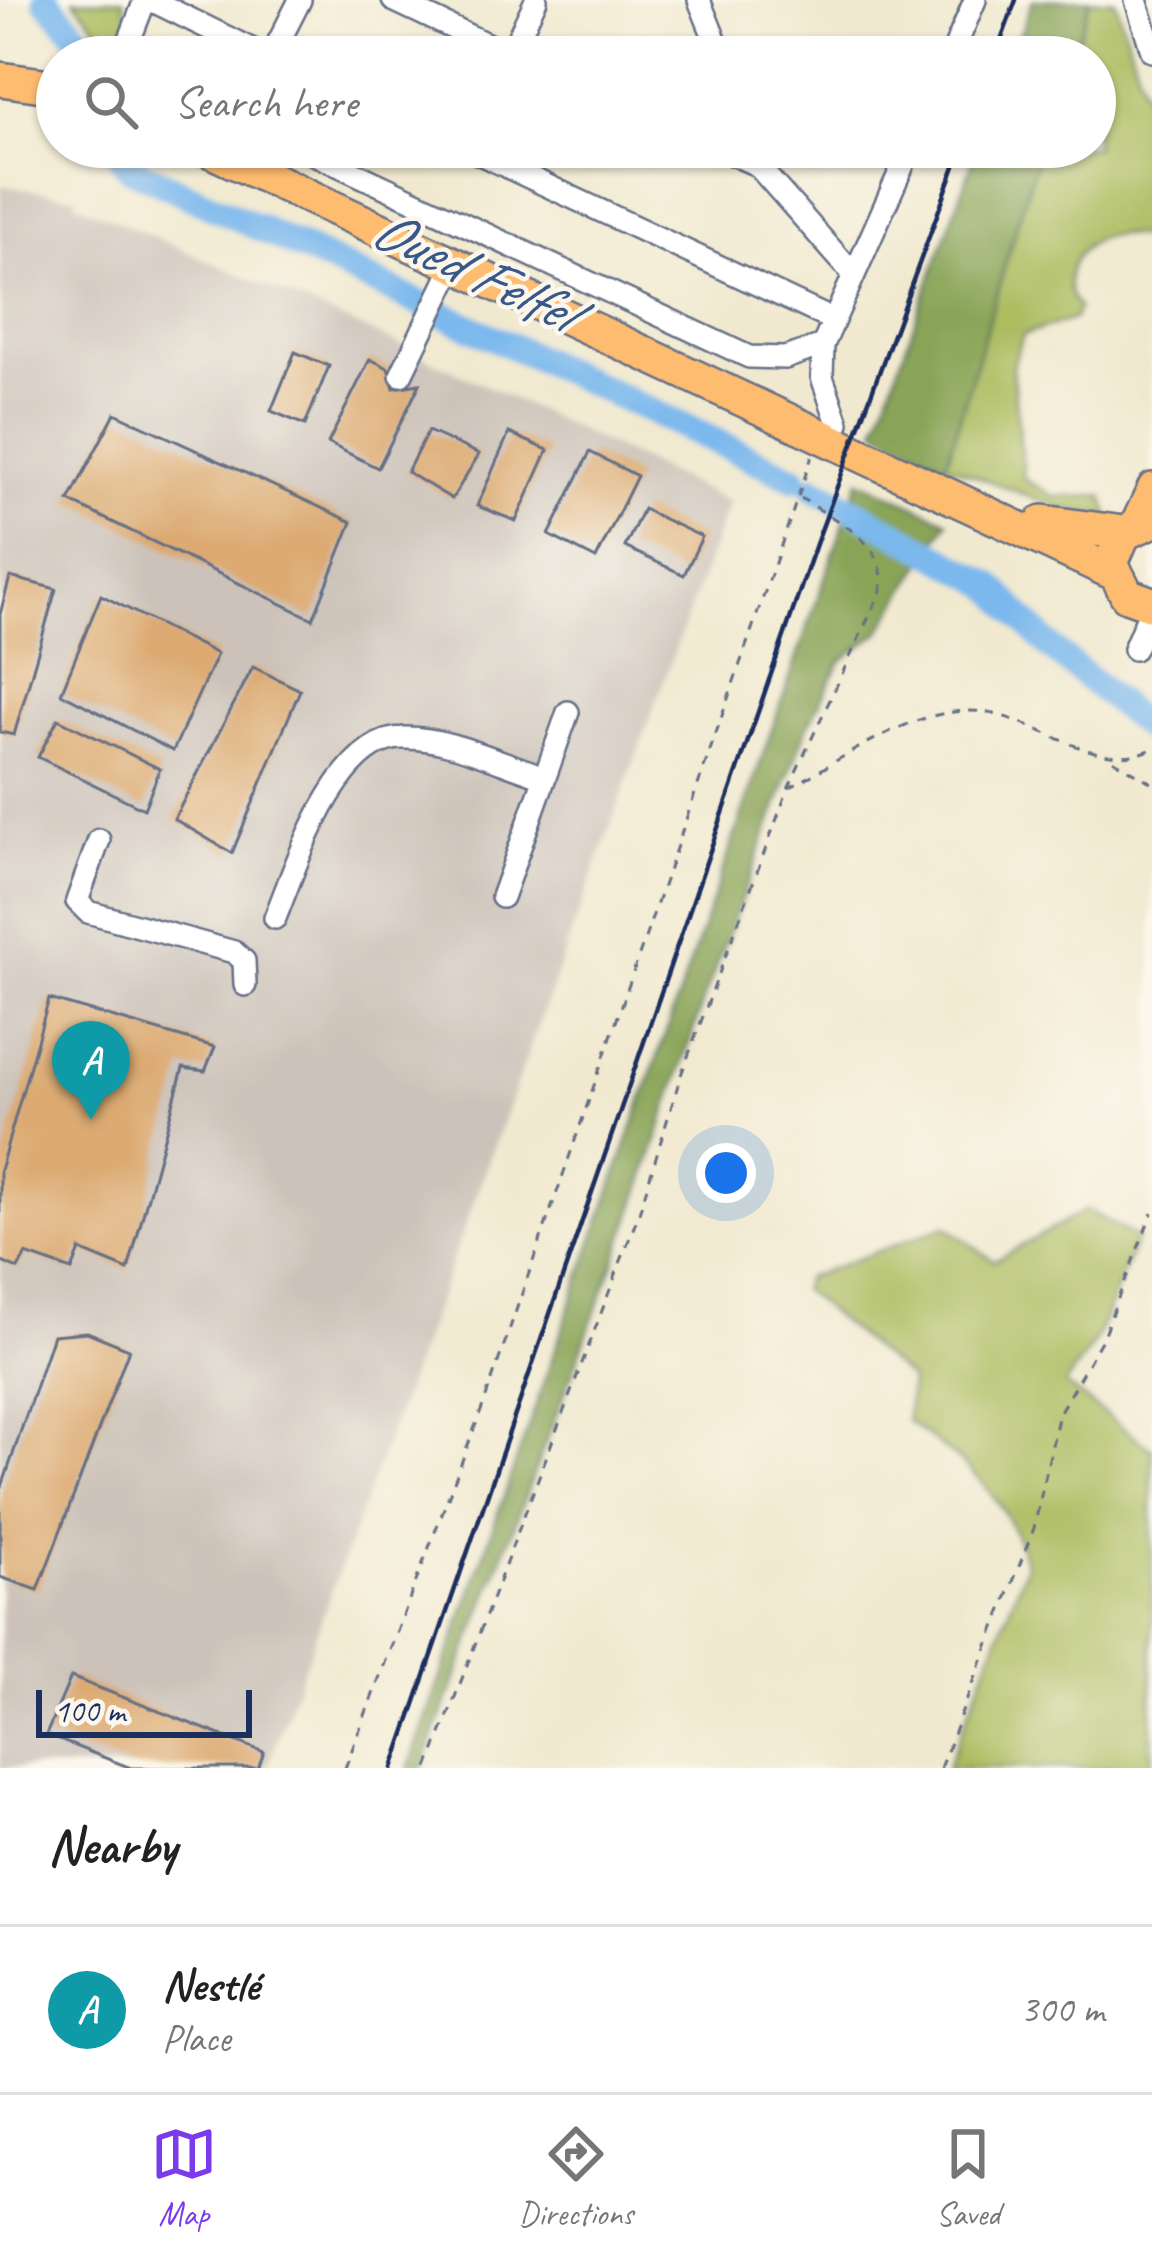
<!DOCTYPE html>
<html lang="en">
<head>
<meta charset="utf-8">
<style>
  body { margin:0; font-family:Caveat,sans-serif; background:#f2f2f2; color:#222 }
  .scale { position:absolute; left:36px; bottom:30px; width:216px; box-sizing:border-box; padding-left:12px; border:6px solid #1b2f5e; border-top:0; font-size:33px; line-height:42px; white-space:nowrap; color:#1b2f5e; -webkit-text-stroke:9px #fbf7ec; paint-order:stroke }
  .you { position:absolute; left:726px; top:1173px; width:42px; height:42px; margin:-30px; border:9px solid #fff; border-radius:50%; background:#1a73e8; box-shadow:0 0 0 18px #1a73e833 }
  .badge { display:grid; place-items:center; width:78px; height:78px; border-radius:50%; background:#7c3aed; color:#fff; font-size:39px; font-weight:700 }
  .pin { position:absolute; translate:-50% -99px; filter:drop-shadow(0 3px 6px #0008) }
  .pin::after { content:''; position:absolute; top:63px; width:42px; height:36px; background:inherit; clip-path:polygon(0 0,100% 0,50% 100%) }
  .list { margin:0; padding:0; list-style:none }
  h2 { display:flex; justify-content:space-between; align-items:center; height:156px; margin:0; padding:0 48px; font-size:51px }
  h2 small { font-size:39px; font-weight:400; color:#767676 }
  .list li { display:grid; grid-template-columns:78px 1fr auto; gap:36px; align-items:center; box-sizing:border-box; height:168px; padding:0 48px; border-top:3px solid #e0e0e0 }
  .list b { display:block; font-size:45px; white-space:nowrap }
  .list p { margin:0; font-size:39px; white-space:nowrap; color:#767676 }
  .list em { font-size:39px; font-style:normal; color:#767676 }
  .icon { flex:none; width:66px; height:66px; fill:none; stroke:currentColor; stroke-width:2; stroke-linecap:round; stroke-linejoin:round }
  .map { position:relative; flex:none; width:1152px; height:1768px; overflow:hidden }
  .search { position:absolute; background:#fff; box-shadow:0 3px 9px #0004; left:36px; right:36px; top:36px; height:132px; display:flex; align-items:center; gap:30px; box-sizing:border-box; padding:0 42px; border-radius:66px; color:#767676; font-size:45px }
  .sheet { height:324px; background:#fff }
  nav { display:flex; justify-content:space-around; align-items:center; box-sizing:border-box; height:168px; border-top:3px solid #e0e0e0; background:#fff; font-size:33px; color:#767676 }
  nav a { display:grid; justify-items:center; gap:6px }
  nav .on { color:#7c3aed }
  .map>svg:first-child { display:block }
</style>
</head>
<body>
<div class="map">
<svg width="1152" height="1768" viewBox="0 0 1152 1768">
  <rect width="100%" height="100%" fill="#fbf7ec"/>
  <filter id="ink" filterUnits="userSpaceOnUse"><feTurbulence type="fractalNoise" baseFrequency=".00833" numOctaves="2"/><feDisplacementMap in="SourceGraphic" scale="24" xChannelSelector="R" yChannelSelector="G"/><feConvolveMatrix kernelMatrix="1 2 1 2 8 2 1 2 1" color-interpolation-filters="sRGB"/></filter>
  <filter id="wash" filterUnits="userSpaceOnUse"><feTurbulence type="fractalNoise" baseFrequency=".004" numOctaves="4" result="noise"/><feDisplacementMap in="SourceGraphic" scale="48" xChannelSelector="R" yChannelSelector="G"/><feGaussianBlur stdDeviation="2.7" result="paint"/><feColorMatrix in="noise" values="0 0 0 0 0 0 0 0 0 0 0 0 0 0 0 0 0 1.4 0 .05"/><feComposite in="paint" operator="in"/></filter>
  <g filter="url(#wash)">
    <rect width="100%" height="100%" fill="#f1e9cf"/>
    <path fill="#ccc2b9" d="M0,185L76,197V203L394,342L729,502L267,1768H0Z"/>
    <path fill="#acbc5f" stroke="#64765e" stroke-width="3" d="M74,0H123L128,19L116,50Z
      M1090,0H1115L1152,115V238C1137,237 1117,232 1103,237C1073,247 1057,282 1078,308L1074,319L1023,335L1012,367L1024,479L1056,497L1103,496L1109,514L1104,516L1065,510L946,464L1040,147H1095V57H1072Z
      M1087,1210L1137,1238L1097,1338L1065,1385L1152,1449V1768H947L1026,1565C1006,1492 967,1465 907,1421L910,1379L801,1289L806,1278L946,1226L994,1261Z"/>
    <path fill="#89a456" stroke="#526a5a" stroke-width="3" d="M1033,0H1090L1072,57H1011Z
      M978,147H1040L946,464L876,429Z
      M859,480L948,521L880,632L841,661L807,727L705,995L634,1210L422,1768H409Z"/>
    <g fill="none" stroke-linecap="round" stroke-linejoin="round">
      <path stroke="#7ab8ed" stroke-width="27" d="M46,0L85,43L88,57
        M115,147L128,167L794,478
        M814,488L991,585L1048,645L1152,732"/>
    </g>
    <g id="blocks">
      <path fill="#dcaa72" d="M295,352L329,366L305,425L271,411Z
        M370,359L388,368L394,388L420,384L378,468L328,443Z
        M115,413L352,522L313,619L69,501Z
        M428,431L479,454L452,499L407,472Z
        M509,433L548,450L516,521L477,506Z
        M590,452L637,476L596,559L549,535Z
        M643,509L702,537L684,575L625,547Z
        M10,577L56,589L14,735L0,732V614Z
        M101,595L217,654L173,751L61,693Z
        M253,667L300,690L232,853L174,819Z
        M58,719L160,769L144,809L38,757Z
        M49,999L215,1047L205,1071L183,1068L128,1270L80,1250L72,1270L26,1254L18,1269L0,1261V1170Z
        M87,1332L129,1349L38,1590L0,1577V1493L53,1335Z
        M71,1677L264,1752L258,1768H131L46,1735Z"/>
    </g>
  </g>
  <g filter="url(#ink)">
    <use href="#blocks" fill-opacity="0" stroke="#667086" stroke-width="3"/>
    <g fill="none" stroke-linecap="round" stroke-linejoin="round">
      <defs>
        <path id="minor" d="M151,0L267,57
          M393,0L514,57
          M699,0L722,57
          M1136,0L1152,51
          M510,55L536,0
          M123,57L145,0
          M271,57L300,0
          M951,57L975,0
          M299,147L749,357L785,358L823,345
          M465,147L833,320
          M716,147L757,165
          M752,147L757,165L854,275
          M401,375L455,263
          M838,423L822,377L823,345L911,147
          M1134,649L1152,606
          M99,840L77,901L88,912L234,952L244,961L245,985
          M502,897L545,777
          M275,918C296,866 336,739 402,738C447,736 502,764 545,777L568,712"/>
        <path id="major" d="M1134,525L1152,487"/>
        <path id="highway" d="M0,79L57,87
          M203,147L1112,572
          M1152,521L1124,533L1111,563L1127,595L1152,604
          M1043,522L1124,533"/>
      </defs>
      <use href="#minor" stroke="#667086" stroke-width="26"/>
      <use href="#major" stroke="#667086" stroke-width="32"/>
      <use href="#highway" stroke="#667086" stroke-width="38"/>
      <path stroke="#667086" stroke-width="3" stroke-dasharray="9 9" stroke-linecap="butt" d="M1113,760L1152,783
        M789,788C841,760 906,712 967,711C1029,709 1093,777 1152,749
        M345,1768L484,1403L812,456
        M428,1768L638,1216L681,1075L788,789L881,591C890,542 835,521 801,498
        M940,1768L1034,1528L1059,1413L1101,1341L1152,1213"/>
      <use href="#minor" stroke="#fff" stroke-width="21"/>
      <use href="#major" stroke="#febc70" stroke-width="27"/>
      <use href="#highway" stroke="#febc70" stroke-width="33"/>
      <path stroke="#1b2f5e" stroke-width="4.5" d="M995,57L1016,0
        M393,1768L816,544L962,147"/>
    </g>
  </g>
  <g text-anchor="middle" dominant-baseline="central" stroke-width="9" stroke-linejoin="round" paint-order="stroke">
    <g font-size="60" font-style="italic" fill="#385889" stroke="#fbf7ec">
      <text transform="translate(473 269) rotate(25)">Oued Felfel</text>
    </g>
  </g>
</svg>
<div class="scale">100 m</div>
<div class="you"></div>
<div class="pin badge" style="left:91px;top:1120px;background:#0f9aa8">A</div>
<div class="search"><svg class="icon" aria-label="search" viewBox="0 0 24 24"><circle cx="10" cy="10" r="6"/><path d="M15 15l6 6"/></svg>Search here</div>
</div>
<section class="sheet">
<h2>Nearby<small></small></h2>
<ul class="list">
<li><span class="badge" style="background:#0f9aa8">A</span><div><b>Nestlé</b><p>Place</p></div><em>300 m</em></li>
</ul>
</section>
<nav>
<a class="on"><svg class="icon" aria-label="map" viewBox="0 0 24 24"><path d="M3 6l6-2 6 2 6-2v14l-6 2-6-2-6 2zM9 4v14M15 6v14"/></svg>Map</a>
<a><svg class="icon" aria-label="directions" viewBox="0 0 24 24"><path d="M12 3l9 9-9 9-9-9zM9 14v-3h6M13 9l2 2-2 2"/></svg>Directions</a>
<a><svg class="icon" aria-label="saved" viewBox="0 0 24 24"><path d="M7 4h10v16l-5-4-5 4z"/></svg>Saved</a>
</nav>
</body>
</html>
